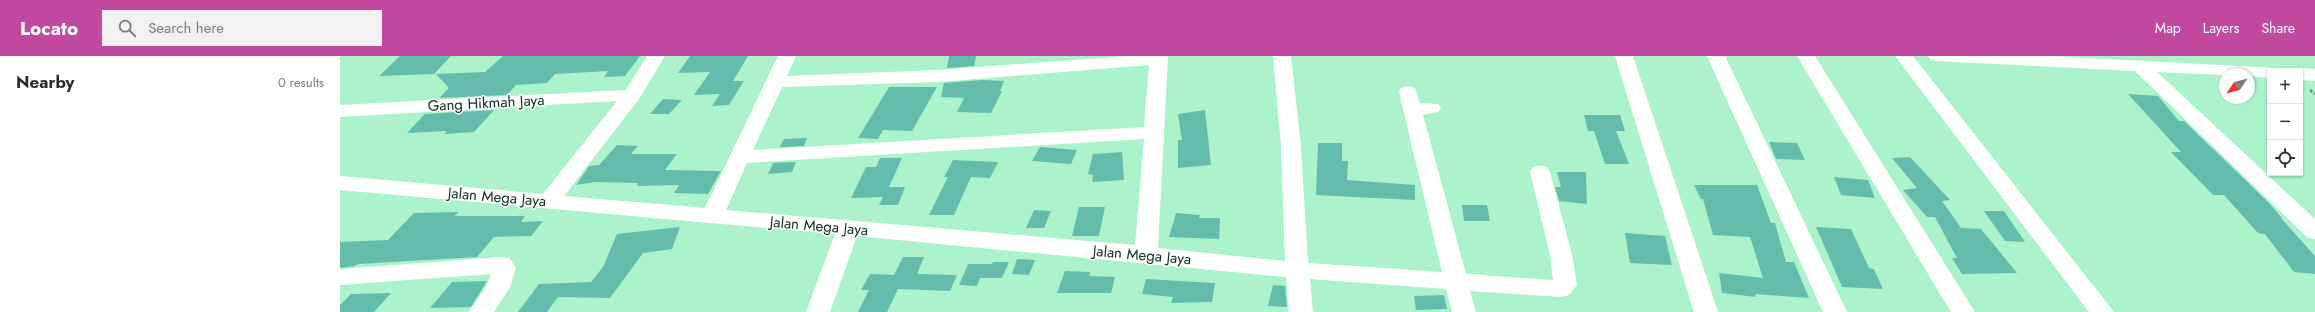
<!DOCTYPE html>
<html lang="en">
<head>
<meta charset="utf-8">
<style>
  body { margin:0; font-family:Jost,sans-serif; background:#f2f2f3; color:#2b2b33 }
  .controls { position:absolute; right:12px; top:12px; display:grid; overflow:hidden; border-radius:0px; box-shadow:0 1px 3px #0004 }
  .controls button { width:36px; height:36px; display:grid; place-items:center; padding:0; border:0; border-bottom:1px solid #e1e1e2; background:#fff; color:#2b2b33; font:20px sans-serif }
  .compass { position:absolute; left:1879px; top:12px; width:36px; height:36px; border-radius:50%; background:#fff; box-shadow:0 1px 3px #0004; rotate:235deg }
  .list { margin:0; padding:0; list-style:none }
  h2 { display:flex; justify-content:space-between; align-items:center; height:52px; margin:0; padding:0 16px; font-size:17px }
  h2 small { font-size:13px; font-weight:400; color:#7c7c81 }
  .icon { flex:none; width:22px; height:22px; fill:none; stroke:currentColor; stroke-width:2; stroke-linecap:round; stroke-linejoin:round }
  .map { position:relative; flex:none; width:1975px; height:256px; overflow:hidden }
  header { display:flex; align-items:center; gap:24px; box-sizing:border-box; height:56px; padding:0 20px; background:#c14aa0; color:#fff }
  header strong { font-size:19px }
  nav { display:flex; gap:22px; margin-inline-start:auto; font-size:14px }
  .search { width:280px; height:36px; background:#f2f2f3; display:flex; align-items:center; gap:10px; box-sizing:border-box; padding:0 14px; border-radius:0px; color:#7c7c81; font-size:15px }
  main { display:flex }
  aside { flex:1; background:#fff }
  .map>svg:first-child { display:block }
</style>
</head>
<body>
<header>
<strong>Locato</strong>
<div class="search"><svg class="icon" aria-label="search" viewBox="0 0 24 24"><circle cx="10" cy="10" r="6"/><path d="M15 15l6 6"/></svg>Search here</div>
<nav><a>Map</a><a>Layers</a><a>Share</a></nav>
</header>
<main>
<aside>
<h2>Nearby<small>0 results</small></h2>
<ul class="list">
</ul>
</aside>
<div class="map">
<svg width="1975" height="256" viewBox="0 0 1975 256">
  <rect width="100%" height="100%" fill="#acf3cc"/>
  <path fill="#64bdac" d="M60,0H111L94,18L39,20Z
    M163,0H300L285,20L264,21L268,15L215,18L207,27L176,29L167,39L99,42L109,32L96,18L145,16Z
    M350,0H408L393,25H404L389,49L372,50L380,38L354,39L370,16L338,17Z
    M609,0H636L634,10L607,12Z
    M642,24L664,25L660,35H662L651,57L617,56L624,42L601,41L604,27Z
    M549,31H597L572,75L543,74L538,83L518,82Z
    M1788,38L1818,40L1839,65H1844L1929,147L1942,162L1940,161L1975,200V218L1954,216L1925,178L1918,177L1884,139H1873L1831,96H1841Z
    M323,43L342,44L329,58H310Z
    M154,54L134,76L104,78L107,75L67,77L85,58Z
    M865,54L871,109L838,112V84H842L838,58Z
    M1244,59H1280L1285,75H1276L1289,108H1265L1254,75H1248Z
    M467,82L464,90L440,91L444,83Z
    M1429,86L1457,87L1465,104L1436,103Z
    M978,87H1002V105H1008L1007,124L1075,129V144L976,139Z
    M277,89L298,90L291,98H337L325,114L381,115L368,138L334,137L339,129L297,130L298,127L255,126L236,129L249,110L259,109Z
    M700,91L737,94L731,108L692,105Z
    M782,96L784,124L752,126L753,119L748,118L753,98Z
    M1570,101L1610,144L1602,145L1621,172L1641,173L1677,217L1622,218L1612,202H1617L1595,161H1587L1563,134L1577,132L1552,102Z
    M540,102H562L549,131H565L558,149H539L543,141L511,142L526,111H536Z
    M613,104L658,106L650,122L631,121L614,159H589L608,121H604Z
    M456,106L452,116L428,118L433,107Z
    M1217,116H1246L1247,148L1219,145L1215,131H1221Z
    M1494,121L1528,124L1535,142L1501,139Z
    M1354,129H1417L1431,167H1435L1446,206H1454L1469,242L1415,238L1416,241L1382,237L1379,217L1423,222L1410,181L1373,179L1363,143H1361Z
    M1122,149H1147L1150,165H1124Z
    M739,151H765L759,180H732Z
    M694,154L711,155L704,172H686Z
    M1644,155H1664L1685,186L1665,185Z
    M119,156L114,160H185L181,166L203,165L191,180L154,181L137,201L18,208L15,210L0,212V186L48,184L74,157Z
    M836,157L860,159L859,162H880L879,183L829,181Z
    M340,171L332,193L303,197L270,242L218,241L207,256H178L199,228L251,226L263,211L277,178Z
    M1476,171L1511,173L1529,212L1534,213L1543,233L1502,231Z
    M1285,177L1325,180L1332,209L1290,207Z
    M563,201H584L577,218L617,219L610,235L558,233L547,256H518L529,234H521L530,218L554,219Z
    M677,203L695,204L689,219L672,218Z
    M653,206H669L662,222H640L637,230L619,229L628,208H652Z
    M725,215L750,216L749,220L775,221L771,237H717Z
    M806,223L875,227L872,246L831,247L833,241L802,238Z
    M147,225L131,251L90,252L112,226Z
    M933,229L945,230L947,251L928,250Z
    M51,237L34,256H0V249L11,238Z
    M1104,239L1107,253L1076,254L1074,240Z"/>
  <g fill="none" stroke-linecap="round" stroke-linejoin="round">
    <path stroke="#5b8c72" stroke-width="2.5" stroke-dasharray="3 2" stroke-linecap="butt" d="M1970,34L1975,38"/>
    <path fill="#fff" fill-rule="evenodd" d="M307,0H325L299,43L224,140L365,152L438,0H456L447,20L599,14L787,0H828L818,192L945,205L941,90L933,0H951L961,90L968,207L1102,216L1059,36L1061,32L1068,30L1075,32L1080,47L1098,48L1101,52L1098,56L1083,59L1126,218L1213,224L1210,199L1190,116L1193,111L1200,110L1207,111L1210,116L1232,199L1237,229L1229,239L1221,241L1130,235L1136,256H1112L1106,233L970,223L973,256H949L946,221L517,180L490,256H466L495,178L0,134V120L203,138L277,45L0,61V49L286,34ZM809,9L804,71L413,94L442,31L599,26ZM804,83L795,189L386,154L407,107Z
      M1275,0H1293L1378,256H1354Z
      M1367,0H1385L1507,256H1483Z
      M1457,0H1475L1635,256H1611Z
      M1555,0H1573L1774,256H1749Z
      M1588,0H1710L1936,12L1938,15H1930V22L1909,20V18L1885,19L1817,16L1975,163V183L1967,181L1795,15L1597,5L1591,4Z
      M1960,12L1975,13V25L1960,24V15H1953Z
      M162,201L170,203L176,212L170,231L154,256H129L147,229L151,218L0,229V213Z"/>
  </g>
  <g text-anchor="middle" dominant-baseline="central" stroke-width="3" stroke-linejoin="round" paint-order="stroke">
    <g font-size="15" fill="#0f2c1e" stroke="#fff">
      <text transform="translate(146 47) rotate(-3)">Gang Hikmah Jaya</text>
      <text transform="translate(157 141) rotate(5)">Jalan Mega Jaya</text>
      <text transform="translate(479 170) rotate(5)">Jalan Mega Jaya</text>
      <text transform="translate(802 199) rotate(5)">Jalan Mega Jaya</text>
    </g>
  </g>
</svg>
<div class="controls">
<button>+</button>
<button>−</button>
<button><svg class="icon" aria-label="locate" viewBox="0 0 24 24"><circle cx="12" cy="12" r="6"/><path d="M12 2v4M12 18v4M2 12h4M18 12h4"/></svg></button>
</div>
<svg class="compass" viewBox="-18 -18 36 36"><path d="M0-13l5 13h-10z" fill="#e53935"/><path d="M0 13l5-13h-10z" fill="#7c7c81"/></svg>
</div>
</main>
</body>
</html>
